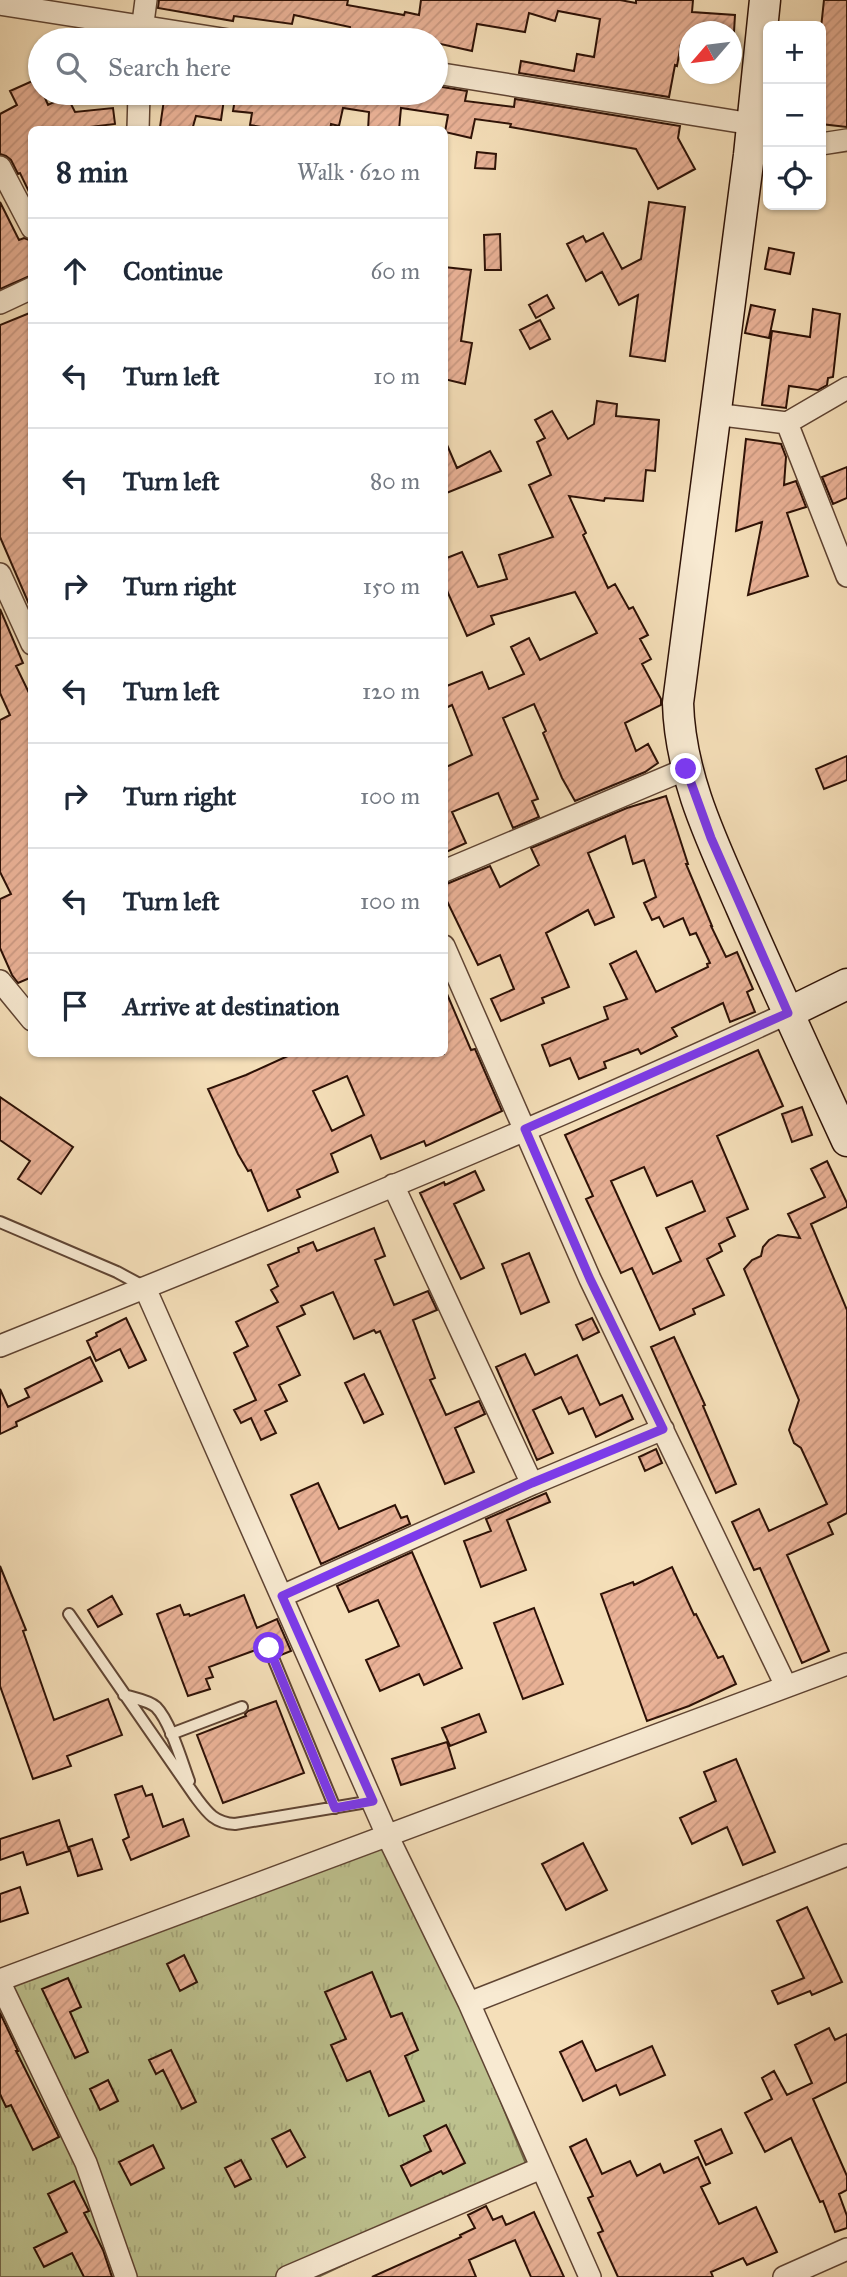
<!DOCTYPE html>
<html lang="en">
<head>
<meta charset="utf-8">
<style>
  body { margin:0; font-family:"IM FELL Great Primer",serif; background:#f2f2f3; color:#1f2937 }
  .controls { position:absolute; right:21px; top:21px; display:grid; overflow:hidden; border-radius:10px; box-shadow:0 2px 5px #0004 }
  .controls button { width:63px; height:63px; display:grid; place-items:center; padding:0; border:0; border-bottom:2px solid #e0e1e3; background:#fff; color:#1f2937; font:35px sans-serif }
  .compass { position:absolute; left:679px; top:21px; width:63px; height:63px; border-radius:50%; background:#fff; box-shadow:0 2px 5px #0004; rotate:242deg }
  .stop { position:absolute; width:21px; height:21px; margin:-16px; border:5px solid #7c3aed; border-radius:50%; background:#fff }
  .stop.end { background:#7c3aed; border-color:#fff; box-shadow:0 2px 7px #0008 }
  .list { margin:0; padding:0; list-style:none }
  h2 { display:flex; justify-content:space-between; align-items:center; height:91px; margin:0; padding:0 28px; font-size:30px }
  h2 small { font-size:23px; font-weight:400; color:#747a83 }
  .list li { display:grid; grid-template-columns:46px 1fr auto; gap:21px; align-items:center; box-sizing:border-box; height:105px; padding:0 28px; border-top:2px solid #e0e1e3 }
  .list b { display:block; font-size:26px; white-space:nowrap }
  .list em { font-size:23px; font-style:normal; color:#747a83 }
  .icon { flex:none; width:38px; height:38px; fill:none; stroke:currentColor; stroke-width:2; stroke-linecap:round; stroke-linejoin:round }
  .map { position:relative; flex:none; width:847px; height:2277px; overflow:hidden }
  .search { position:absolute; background:#fff; box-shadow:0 2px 5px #0004; left:28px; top:28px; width:420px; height:77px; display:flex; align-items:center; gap:18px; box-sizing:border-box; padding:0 24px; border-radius:38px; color:#747a83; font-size:26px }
  .panel { position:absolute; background:#fff; box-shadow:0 2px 5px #0004; left:28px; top:126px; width:420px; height:931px; border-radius:10px }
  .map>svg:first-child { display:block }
</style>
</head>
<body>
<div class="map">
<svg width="847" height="2277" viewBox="0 0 847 2277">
  <defs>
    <pattern id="grass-tufts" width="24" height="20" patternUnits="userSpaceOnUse" patternTransform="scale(1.75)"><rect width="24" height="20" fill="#bdc18e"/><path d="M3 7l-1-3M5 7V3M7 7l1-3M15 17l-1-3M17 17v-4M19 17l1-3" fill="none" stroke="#a3a579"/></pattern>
    <pattern id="building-hatch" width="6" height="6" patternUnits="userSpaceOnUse" patternTransform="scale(1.75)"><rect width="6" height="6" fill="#eab297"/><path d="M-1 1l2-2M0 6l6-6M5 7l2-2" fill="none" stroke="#c99881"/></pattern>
  </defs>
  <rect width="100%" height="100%" fill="#f5dfb9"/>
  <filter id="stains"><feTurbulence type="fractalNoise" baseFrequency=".00286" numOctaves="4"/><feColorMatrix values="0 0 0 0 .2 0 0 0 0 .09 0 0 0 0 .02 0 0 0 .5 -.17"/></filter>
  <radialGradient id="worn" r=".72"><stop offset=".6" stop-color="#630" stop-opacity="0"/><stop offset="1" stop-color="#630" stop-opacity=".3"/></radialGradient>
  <path fill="url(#grass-tufts)" stroke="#75694a" stroke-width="2" d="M395,1842L531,2176L318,2277H0V1987Z"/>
  <path fill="url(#building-hatch)" stroke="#2d1106" stroke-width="2" fill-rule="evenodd" d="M159,0H348L347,5L404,15L405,12L419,15L421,0H620L636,3V0H693L692,12L735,15L734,32H689L687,45L681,44L677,66L675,65L669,97L519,73L521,61L574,71L577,54L594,57L600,19L558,11L555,21L529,13L525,32L477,24L472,51L436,43V40H423L396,34L395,38L350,31V27L294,15L292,24L234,16L233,21L158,8Z
    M824,0H847V127L821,124V28Z
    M37,79L40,93H43L48,105L67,96L75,112L113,108L115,124L65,130H32V198L20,173L18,174L11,160L6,156L0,154V114L17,105L10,91Z
    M436,86L467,91L465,101L514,107L515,99L680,126L678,138L695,169L658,189L636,149L510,127L511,124L475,119L471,138L445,132L448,115L401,108L399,130H368L369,112L343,108L339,126L331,124L330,130H280L250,125L252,113L233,111L236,93H294L314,97L315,93H351L388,99L389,93H436Z
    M165,93H203V95L224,99L221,120L196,116L192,130H169L160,127Z
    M477,152L496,154L495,169L475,168Z
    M0,202L19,240L24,238L32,241V275L0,289Z
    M649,202L685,207L665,361L630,356L638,295L619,305L602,272L586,281L567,244L583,236L586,242L603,233L622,269L641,259Z
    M500,234L501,270H485L484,235Z
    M769,248L794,253L790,274L765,269Z
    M444,267L471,270L461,341L472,343L465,384L444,379Z
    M547,295L554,308L536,318L529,305Z
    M751,305L775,310L769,338L745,333Z
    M813,309L840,314L833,377L828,378L827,385L818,390L789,386L786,408L762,405L772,331L810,337Z
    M32,312V611L0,537V325Z
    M540,320L550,339L530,349L520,330Z
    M597,401L617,404L616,416L659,420L655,471L646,470L643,501L605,498L604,501L569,496L586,533L583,535L608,588L615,584L629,609L633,607L648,635L640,639L651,659L642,664L661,699V705L625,723L636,751L648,744L658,763L645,772L575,801L562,778L543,733L546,731L534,704L503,718L538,799L532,801L539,817L513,828L498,793L452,812L466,843L444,853V768L472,755L452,705L444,709V687L482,672L489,689L524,674L511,647L529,638L540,660L597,633L575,592L491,616L494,624L467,636L444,584V559L462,552L478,587L507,579L499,555L553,537L529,485L551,475L537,442L545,438L535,420L552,411L568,439L594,424Z
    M444,438L457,468L490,451L501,471L444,494Z
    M746,439L781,444L786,457L784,485L796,481L806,507L787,513L808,576L748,595L762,522L736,531Z
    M847,467V498L833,504L822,477Z
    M0,609L23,663L16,666L32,699V977L18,983L12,975L0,948V899L11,894L0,872V720L10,715L0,693Z
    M847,756V780L824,789L816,769Z
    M666,796L688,864H686L712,926H711L726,957L737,952L753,989L747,992L755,1012L730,1022L723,1003L672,1028L677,1036L641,1054L638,1049L604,1062L606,1068L579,1079L570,1058L550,1066L542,1045L608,1019L604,1007L627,999L610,964L636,951L656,992L708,967L707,964L710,963L696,933L690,935L683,918L664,927L659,917L652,920L644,903L656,897L644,860L633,864L625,836L588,853L614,917L595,925L588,910L546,933L569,987L542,998L544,1003L501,1021L491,999L514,989L500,955L478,965L444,895V885L490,866L500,887L539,865L531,848L627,808Z
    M444,987L471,1050L475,1049L502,1111L426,1146L424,1141L381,1159L371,1135L331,1154L338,1172L297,1190L300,1197L268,1211L251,1170L248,1171L238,1154L208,1089L246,1075L292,1054H444ZM347,1076L364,1115L332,1131L313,1091Z
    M758,1050L783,1106L717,1136L748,1209L727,1218L735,1236L719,1244L722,1251L707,1259L724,1295L693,1309L695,1314L660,1330L632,1268L621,1273L586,1199L593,1196L565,1135ZM644,1167L657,1196L692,1181L705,1211L666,1228L681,1261L653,1274L611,1181Z
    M0,1097L73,1147L41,1194L18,1179L30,1161L0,1140Z
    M802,1107L812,1135L792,1142L782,1114Z
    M827,1161L847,1203V1207L811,1224L847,1310V1513L828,1523L833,1534L787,1555L829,1651L802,1663L760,1568L754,1570L732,1522L759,1509L769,1531L827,1504L801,1448L794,1443L789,1430L799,1400L744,1269L752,1260L761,1256L763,1247L769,1240L778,1235L800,1238L788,1214L825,1197L811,1169Z
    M475,1171L484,1190L454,1204L484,1268L461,1279L420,1193L444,1182L445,1185Z
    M374,1228L385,1256L375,1260L394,1305L428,1291L437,1310L413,1320L435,1378L430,1380L446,1415L479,1401L485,1414L455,1428L474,1472L445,1484L380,1331L376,1333L374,1330L354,1339L333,1292L301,1306L305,1314L277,1327L300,1375L279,1385L287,1401L265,1411L276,1433L261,1440L251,1418L241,1423L234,1410L256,1400L234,1353L248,1346L236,1322L278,1302L271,1290L278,1286L268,1265L299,1252L298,1248L313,1242L317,1251Z
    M529,1253L549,1302L521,1314L502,1264Z
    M126,1318L146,1360L129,1368L120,1349L96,1361L87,1341L97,1336L96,1333Z
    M592,1318L599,1332L583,1340L576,1325Z
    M674,1337L705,1405L703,1406L736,1484L716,1493L651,1347Z
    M525,1354L535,1375L577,1355L600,1405L622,1395L633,1419L596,1437L583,1408L569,1414L561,1397L533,1410L553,1453L537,1460L496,1367Z
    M90,1357L102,1381L16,1422L17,1426L0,1434V1389L8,1407L29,1397L25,1389Z
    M364,1374L383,1414L364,1423L345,1383Z
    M656,1449L662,1463L645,1471L639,1457Z
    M318,1483L339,1529L395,1505L401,1518L407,1516L410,1524L321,1564L291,1495Z
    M546,1493L550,1502L507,1520L526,1570L481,1587L464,1541L491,1531L486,1519Z
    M412,1552L462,1668L424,1685L419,1674L380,1691L366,1660L399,1646L378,1600L349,1612L337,1586Z
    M0,1566L26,1630L23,1631L54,1720L108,1699L122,1735L67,1756L71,1766L33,1779L0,1686Z
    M672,1567L694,1615L696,1614L718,1658L723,1656L736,1684L689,1706L647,1721L601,1594L633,1582L634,1585Z
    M244,1595L257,1628L277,1619L291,1651L281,1655L274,1642L265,1641L261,1648L209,1667L213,1677L206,1679L210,1689L188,1696L157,1614L180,1605L184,1615L189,1614L190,1616Z
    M112,1596L122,1614L98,1627L88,1610Z
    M534,1608L563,1684L523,1699L494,1623Z
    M276,1701L304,1773L223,1803L197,1735L246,1716L245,1714L248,1711Z
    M479,1714L486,1732L450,1746L442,1728Z
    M447,1742L455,1768L401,1785L392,1759Z
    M736,1759L775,1852L743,1865L727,1827L692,1844L680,1818L716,1801L704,1772Z
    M142,1786L146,1796L152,1794L163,1827L183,1819L189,1836L131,1860L123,1840L129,1837L115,1795Z
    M59,1820L69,1851L27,1865L23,1852L0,1860V1839Z
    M92,1839L102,1869L78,1876L69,1847Z
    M583,1843L607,1890L566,1910L542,1864Z
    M20,1887L28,1913L0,1922V1894Z
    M807,1907L842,1982L812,1995L810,1991L778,2004L772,1991L804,1978L777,1921Z
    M184,1955L197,1982L180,1991L167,1964Z
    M372,1972L391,2017L402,2013L418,2050L405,2056L424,2101L389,2116L370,2071L347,2081L331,2045L346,2039L325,1992Z
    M68,1978L81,2007L70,2012L88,2052L75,2058L42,1989Z
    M0,2013L18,2051H16L59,2137L33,2150L11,2105L6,2107L0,2094Z
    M829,2028L835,2040L847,2034V2082L813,2099L847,2176V2190L839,2194L847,2216V2228L835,2232L823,2201L820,2202L791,2138L765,2152L745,2113L772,2099L762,2078L774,2071L787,2095L812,2083L795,2045Z
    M582,2041L596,2071L652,2046L665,2075L620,2095L616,2085L583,2101L560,2052Z
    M171,2050L196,2102L182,2109L163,2070L156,2074L149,2060Z
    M108,2080L118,2101L100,2110L90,2089Z
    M446,2125L465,2163L443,2174L441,2171L411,2186L401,2166L431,2151L424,2136Z
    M721,2129L732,2153L706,2165L695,2141Z
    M290,2130L305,2157L287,2167L272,2139Z
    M586,2139L602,2174L630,2161L637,2176L660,2164L664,2173L698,2157L710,2183L701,2187L719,2224L756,2207L777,2252L747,2265L743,2258L711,2272L713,2277H618L598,2233L603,2231L588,2198L593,2196L570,2147Z
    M153,2145L164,2168L131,2185L119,2162Z
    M241,2160L251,2179L235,2187L225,2168Z
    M74,2181L89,2211L84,2213L103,2250L112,2277H84L72,2253L44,2267L34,2248L67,2232L48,2194Z
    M486,2206L493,2220L502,2216L506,2225L534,2212L564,2277H531L515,2240L469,2260L476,2277H372L461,2237L460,2235L475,2228L468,2215Z"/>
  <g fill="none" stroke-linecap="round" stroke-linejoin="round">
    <defs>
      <path id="lane" d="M0,1222L117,1272L143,1286
        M69,1614L195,1796C207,1812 214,1823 235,1824L373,1801
        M269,1648L335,1808
        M124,1695C133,1698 148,1700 156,1707C170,1721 182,1762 189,1781
        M171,1734L242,1707"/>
      <path id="street" d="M0,4L229,40
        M141,38L146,0
        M436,73L752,124
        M138,130L139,93
        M821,144L847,140
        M0,167L32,228
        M0,303L32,288
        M714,414L787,423L847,388
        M787,423L847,576
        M0,574L32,644
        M444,871L686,769
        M444,946L590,1279L786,1686
        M0,981L32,1020
        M393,1185L532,1484
        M145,1288L387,1835L469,2003L590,2277
        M0,1346C264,1240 529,1133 788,1013
        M282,1596L532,1484L663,1429
        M0,1980L847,1664
        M0,1983L86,2163L126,2277
        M469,2003L847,1855
        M287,2277L541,2168
        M784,2277L847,2249"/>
      <path id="secondary" d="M765,0L749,155L678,703C680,776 712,841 741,907C775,985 811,1063 847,1141
        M788,1013L847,984"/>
    </defs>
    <use href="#lane" stroke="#5f4433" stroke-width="14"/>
    <use href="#street" stroke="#5f4433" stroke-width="24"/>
    <use href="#secondary" stroke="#2d1106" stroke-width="33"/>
    <use href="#lane" stroke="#f8ead2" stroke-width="10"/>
    <use href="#street" stroke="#f8ead2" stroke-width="21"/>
    <use href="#secondary" stroke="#f8ead2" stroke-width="30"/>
  </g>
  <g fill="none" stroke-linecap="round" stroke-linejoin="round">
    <path stroke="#7c3aed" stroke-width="9" d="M269,1648L335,1808L373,1801L282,1596L532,1483L663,1429L590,1279L525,1129L788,1013L711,838L686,769"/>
  </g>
  <rect width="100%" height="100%" filter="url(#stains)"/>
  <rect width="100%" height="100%" fill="url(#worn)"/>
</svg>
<div class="controls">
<button>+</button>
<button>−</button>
<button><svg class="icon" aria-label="locate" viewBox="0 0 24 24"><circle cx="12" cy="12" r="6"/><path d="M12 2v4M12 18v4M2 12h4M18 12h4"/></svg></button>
</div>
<svg class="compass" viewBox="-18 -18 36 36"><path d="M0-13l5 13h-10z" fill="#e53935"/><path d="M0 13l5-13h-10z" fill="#747a83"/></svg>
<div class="stop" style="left:269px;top:1648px"></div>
<div class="stop end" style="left:686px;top:769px"></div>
<div class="search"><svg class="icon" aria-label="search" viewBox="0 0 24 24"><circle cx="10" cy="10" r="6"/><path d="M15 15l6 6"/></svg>Search here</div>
<section class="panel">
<h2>8 min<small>Walk · 620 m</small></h2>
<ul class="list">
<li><svg class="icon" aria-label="ahead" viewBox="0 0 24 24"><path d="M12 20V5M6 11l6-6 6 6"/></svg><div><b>Continue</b></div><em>60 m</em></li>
<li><svg class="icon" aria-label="left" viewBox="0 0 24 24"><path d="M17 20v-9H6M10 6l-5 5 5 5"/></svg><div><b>Turn left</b></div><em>10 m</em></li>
<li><svg class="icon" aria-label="left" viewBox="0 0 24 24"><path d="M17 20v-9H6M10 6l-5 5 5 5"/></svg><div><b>Turn left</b></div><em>80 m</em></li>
<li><svg class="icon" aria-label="right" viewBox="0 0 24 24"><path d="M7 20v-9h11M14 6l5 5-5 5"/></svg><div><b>Turn right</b></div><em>150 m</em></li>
<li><svg class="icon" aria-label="left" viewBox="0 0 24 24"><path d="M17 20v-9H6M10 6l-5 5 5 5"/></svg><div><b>Turn left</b></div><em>120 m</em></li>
<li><svg class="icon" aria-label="right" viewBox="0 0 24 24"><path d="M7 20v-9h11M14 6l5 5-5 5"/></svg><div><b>Turn right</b></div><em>100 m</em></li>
<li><svg class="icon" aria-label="left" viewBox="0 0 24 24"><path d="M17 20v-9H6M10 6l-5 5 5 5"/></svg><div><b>Turn left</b></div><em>100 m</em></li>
<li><svg class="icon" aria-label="arrive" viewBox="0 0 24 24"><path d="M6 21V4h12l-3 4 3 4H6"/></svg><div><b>Arrive at destination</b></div></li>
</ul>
</section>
</div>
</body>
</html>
